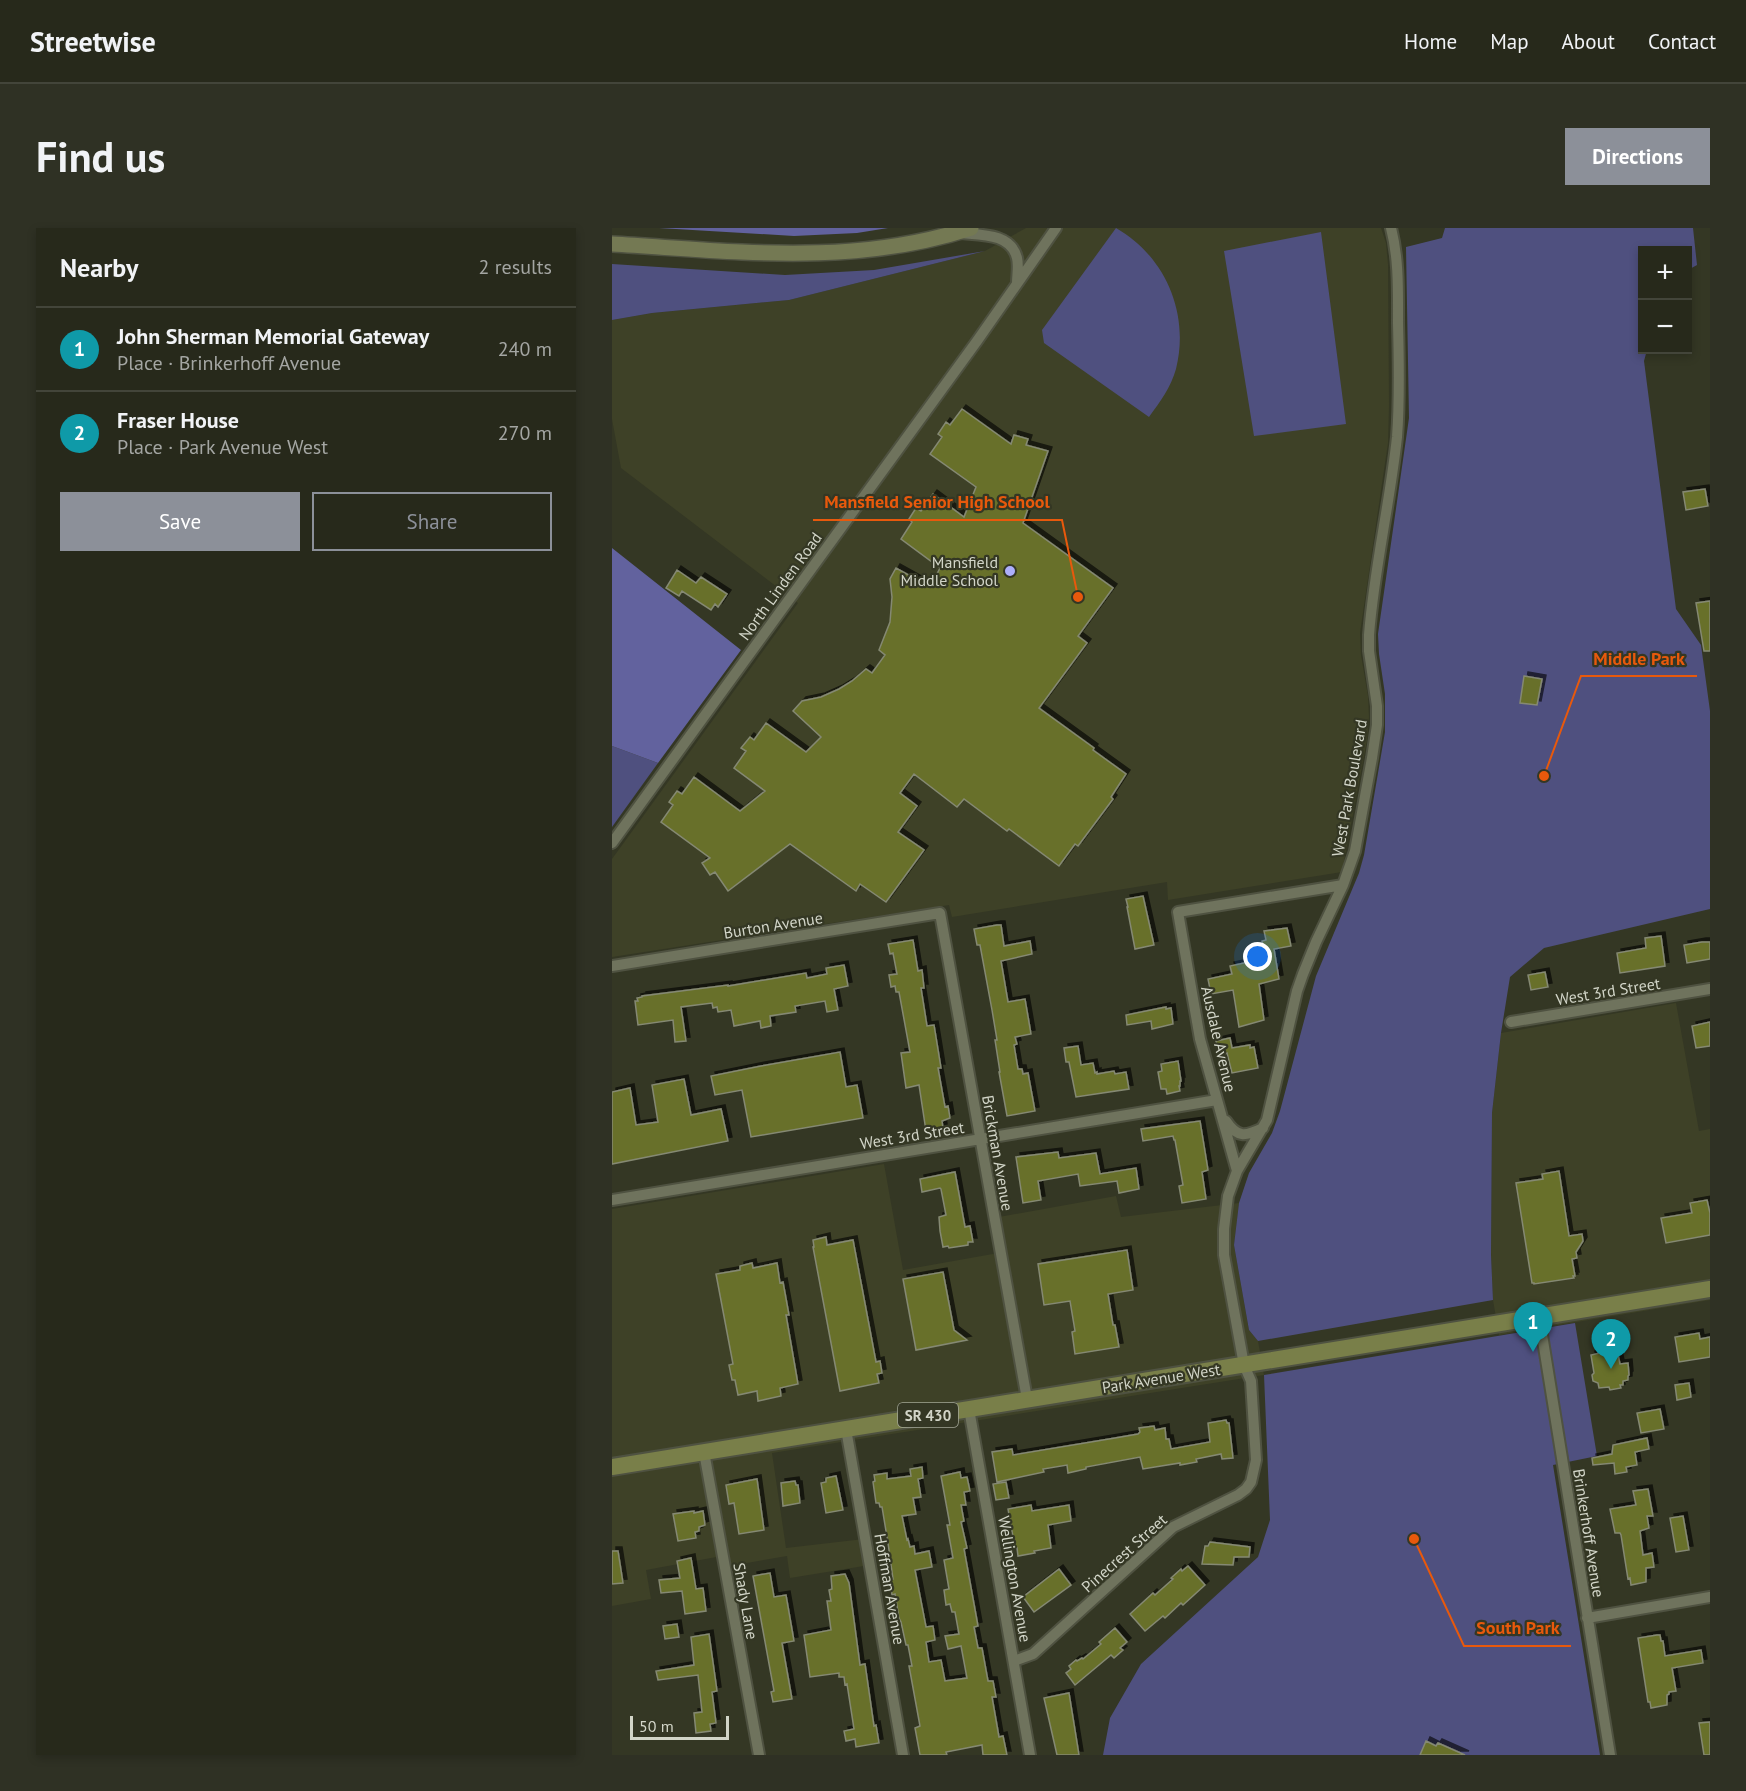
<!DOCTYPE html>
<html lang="en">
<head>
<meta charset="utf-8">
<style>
  body { margin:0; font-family:"PT Sans",sans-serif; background:#2f3124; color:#f1f3f6 }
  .controls { position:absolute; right:18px; top:18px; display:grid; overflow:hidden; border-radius:0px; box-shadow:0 3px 9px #0003 }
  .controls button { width:54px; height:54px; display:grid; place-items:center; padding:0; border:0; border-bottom:2px solid #43453a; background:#27291b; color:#f1f3f6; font:30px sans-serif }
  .scale { position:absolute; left:18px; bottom:15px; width:99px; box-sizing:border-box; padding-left:6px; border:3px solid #d2d5c8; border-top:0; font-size:16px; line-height:21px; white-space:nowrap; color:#d2d5c8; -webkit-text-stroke:4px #343724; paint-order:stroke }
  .you { position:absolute; left:646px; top:729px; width:21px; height:21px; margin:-15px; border:4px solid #fff; border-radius:50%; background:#1a73e8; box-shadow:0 0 0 9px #1a73e833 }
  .badge { display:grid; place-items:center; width:39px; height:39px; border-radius:50%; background:#8c9099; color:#fff; font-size:20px; font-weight:700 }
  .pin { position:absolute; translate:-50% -50px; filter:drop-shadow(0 2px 3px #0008) }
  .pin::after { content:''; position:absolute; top:32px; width:21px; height:18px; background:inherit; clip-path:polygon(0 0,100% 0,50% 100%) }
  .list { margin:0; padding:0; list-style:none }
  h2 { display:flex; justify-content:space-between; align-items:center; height:78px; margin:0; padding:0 24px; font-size:26px }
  h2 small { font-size:20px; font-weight:400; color:#a4a6a3 }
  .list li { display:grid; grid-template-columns:39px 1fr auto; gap:18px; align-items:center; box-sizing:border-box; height:84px; padding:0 24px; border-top:2px solid #43453a }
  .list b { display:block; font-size:22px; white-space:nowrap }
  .list p { margin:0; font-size:20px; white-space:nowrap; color:#a4a6a3 }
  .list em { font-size:20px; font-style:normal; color:#a4a6a3 }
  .actions { display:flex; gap:12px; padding:18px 24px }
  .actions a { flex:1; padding:14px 0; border:2px solid #8c9099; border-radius:0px; text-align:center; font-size:21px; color:#8c9099 }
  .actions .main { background:#8c9099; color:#fff }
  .map { position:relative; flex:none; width:1098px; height:1527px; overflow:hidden; border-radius:0px }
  header { display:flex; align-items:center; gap:36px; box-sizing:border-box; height:84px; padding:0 30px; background:#27291b; border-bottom:2px solid #43453a }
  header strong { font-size:28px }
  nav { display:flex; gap:33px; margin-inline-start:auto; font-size:21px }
  .intro { display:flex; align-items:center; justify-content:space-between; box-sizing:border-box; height:144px; padding:0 36px }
  h1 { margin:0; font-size:42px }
  .button { padding:15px 27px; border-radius:0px; background:#8c9099; color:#fff; font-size:21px; font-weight:700 }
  main { display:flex; gap:36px; padding:0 36px }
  aside { flex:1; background:#27291b; border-radius:0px; box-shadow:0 3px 9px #0003 }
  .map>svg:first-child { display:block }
</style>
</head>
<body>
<header>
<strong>Streetwise</strong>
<nav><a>Home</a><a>Map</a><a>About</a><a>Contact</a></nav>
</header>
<div class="intro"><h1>Find us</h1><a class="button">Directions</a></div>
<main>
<aside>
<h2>Nearby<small>2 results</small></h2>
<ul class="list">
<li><span class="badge" style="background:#0f9aa8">1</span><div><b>John Sherman Memorial Gateway</b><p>Place · Brinkerhoff Avenue</p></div><em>240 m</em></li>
<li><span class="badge" style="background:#0f9aa8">2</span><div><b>Fraser House</b><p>Place · Park Avenue West</p></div><em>270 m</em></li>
</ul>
<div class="actions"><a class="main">Save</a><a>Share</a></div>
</aside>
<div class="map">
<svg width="1098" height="1527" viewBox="0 0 1098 1527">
  <defs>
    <filter id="shadow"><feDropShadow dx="4" dy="-4" stdDeviation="0" flood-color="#0009"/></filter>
  </defs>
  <rect width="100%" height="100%" fill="#343724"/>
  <path fill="#3e4127" d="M414,0H769L774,15L776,36L777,178L776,215L748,405L749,427L756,468L757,489L755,512L730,644L556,672L555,654L340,689L337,677L0,729V631L186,375L9,240L0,191V92L40,85L177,72L373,23Z
    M1064,775L1087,903L1098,901V1072L887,1107L881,1072L879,1027L880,885L889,805Z
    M272,936L291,1042L392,1024L387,989L504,968L509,989L627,975L622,1017L637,1102L646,1113L652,1147L160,1225L174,1320L252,1311L258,1337L178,1350L175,1328L112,1339L110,1328L34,1342L39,1371L0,1378V981Z"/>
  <path fill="#4f507f" d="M504,0C553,28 578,85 564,141C559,159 548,174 537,189L432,115L430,102Z
    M833,0H1081L1085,37L1076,42V22H1030V122H1035L1032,133L1064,381L1089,417L1098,483V681L932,720L898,749L889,805L880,885L879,1027L881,1072L646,1113L637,1102L622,1017L627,975L637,945L660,905L668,883L704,748L747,645L752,627L773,504V466L767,426L766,406L797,190L794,19L830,10Z
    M709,4L734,196L642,208L612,23Z
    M373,23L177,72L40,85L0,92V36L173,47L262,42Z
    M0,518L46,535L0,599Z
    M963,1095L985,1228L941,1237L988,1527H491L498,1490L529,1436L646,1329L658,1292L652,1147Z"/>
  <path fill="#62629e" d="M47,0H276L245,5L182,8Z
    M0,320L129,422L46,535L0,518Z"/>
  <path fill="#68702a" stroke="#858973" stroke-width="1.5" filter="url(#shadow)" d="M350,181L399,216L402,207L416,211L414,217L436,223L411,295L501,360L466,408L475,415L427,480L482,520L481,522L514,546L499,569L501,571L466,618L463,616L447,638L397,601L395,603L352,571L345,579L302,546L288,565L305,578L286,604L312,622L274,674L248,656L244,663L178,616L116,663L103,644L98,647L90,635L98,630L49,594L61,577L57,574L65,563L70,566L82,549L128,583L153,563L122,540L134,523L129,520L138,509L142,512L154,495L194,524L209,509L181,483L190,473L209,469L227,461L240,453L254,441L260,445L273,427L267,422L278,394L280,369L278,351L284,340L318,359L328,340L289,311L300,294L297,291L304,280L309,283L321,266L352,289L364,259L318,226L330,209L326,206L334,194L338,197Z
    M1093,261L1096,278L1074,282L1071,264Z
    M65,342L84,355L89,349L115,366L106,379L103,376L99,382L70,363L67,368L54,360Z
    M1098,373V423H1092L1084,375Z
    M912,448L930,451L925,477L908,475Z
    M531,668L542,717L523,721L515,679H516L514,671Z
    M385,697H389L392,718L418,713L420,726L389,733L396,774L413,771L419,806L403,809L405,816L402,817L406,841H410L411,846L416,845L423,883L395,888L387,844H388L383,812H385L380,782L368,717H365L362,701Z
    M675,700L679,718L662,721L667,751L647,756L652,792L627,799L621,762L599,766L596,751L620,746L618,738L637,734L635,722L651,719L650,713L654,712L652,703Z
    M1049,708L1053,738L1008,745L1005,725L1034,720L1033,710Z
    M301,712L306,743L310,742L312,760H309L315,798L322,797L329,840H326L333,879L336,878L338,890L330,893L331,900L314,903L307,857L294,860L289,825L298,824L287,764H284L283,758L279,759L277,747L285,746L281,725L278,726L276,716Z
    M1090,714H1098V731L1075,735L1072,717Z
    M232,737L236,758L222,761L226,782L215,784L213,773L183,778L184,784L158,788L159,798L149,800L148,793L122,798L119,782L106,784L105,779L101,780L100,775L69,779L74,813L63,814L61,792L26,797L23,773H26L25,770L30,769V768L116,757V758L194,745L195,750L215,746L214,740Z
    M933,744L936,759L919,762L916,747Z
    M554,779V781L559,780L561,796L540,801L539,793L515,797L514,787Z
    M1098,794V818L1084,820L1080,798Z
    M618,810L620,820L638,817V820L642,819L646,840L620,845L615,825L607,827L604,813Z
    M466,818L469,837L481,835L483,845L485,844V846L502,843L503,846L514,844L517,861L464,869L457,834H454L452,820Z
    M228,824L234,859L245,857L251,890L139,909L130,862L103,867L99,848L149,838Z
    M566,833L569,853H568V858H567L568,863L555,866L554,861H549L546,844L550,843L549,836Z
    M72,851L79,887L109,881L116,913L0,936V864L18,860L24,897L46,894L40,857Z
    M588,893L596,942L590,944L594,971L570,975L567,958L571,957L563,912H562L561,908L531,913L529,901Z
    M446,924L447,930L484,925L488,946L524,940L527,961L507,965L505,953L468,958L466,946L426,953L429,972L411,975L404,929Z
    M947,943L957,1008L970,1006L971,1013L964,1024L965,1030L960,1031L963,1048H961L962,1050L922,1056V1055H920L904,955L931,951L930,946Z
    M343,944L353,999L358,998L361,1014H356V1017L337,1020L336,1018L331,1019L328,1003L327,989L334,987L329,961L328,960L310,964L308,951Z
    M1095,972L1098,985V1007L1054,1015L1049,990L1080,985L1078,975Z
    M214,1009L215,1017L241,1012L264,1134L268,1133L270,1145L265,1146L267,1155L228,1163L201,1019H202L201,1012Z
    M515,1022L521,1062L496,1066L501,1097H503L507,1119L463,1126L460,1104L463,1103L458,1073L432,1077L426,1036Z
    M140,1035L141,1040L165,1035L168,1055L171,1054L177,1087H174L186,1156L168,1160L169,1168L146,1173L145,1163L126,1167L123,1152H120L117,1137L121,1136L104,1046L128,1042V1038Z
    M331,1044L342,1102L355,1112L304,1122L291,1051Z
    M1087,1105L1088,1111L1098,1109V1129L1067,1134L1063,1109Z
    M997,1118L998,1123L1005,1122L1008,1136L1016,1135L1017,1147L1016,1148V1152L1011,1153V1157H1008L1009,1160L998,1162L997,1159L987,1160L986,1155L981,1153L980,1147L982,1145L979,1127L988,1125L987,1119Z
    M1077,1155L1079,1169L1065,1172L1063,1157Z
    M1048,1181L1052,1201L1029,1205L1025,1185Z
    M614,1192L615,1195H617L621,1230L610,1231L609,1226L584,1231L585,1234L568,1237V1235L531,1241L528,1229L474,1239V1241L456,1245L455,1237L431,1241L432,1244L385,1254L380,1224L400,1221L401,1227L503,1210L526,1206L528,1204L527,1200L542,1198L543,1202L553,1200L554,1211H557L559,1221L598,1214L596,1195Z
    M1035,1210L1037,1221L1023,1224L1025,1237L1014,1239L1015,1244L1003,1246L1002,1235L981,1237L980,1230L1000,1226L1001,1217Z
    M310,1239L311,1250L306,1251L309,1269L301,1270L304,1286L290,1288L295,1312L296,1311L298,1319L302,1318L303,1326L317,1323L320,1339L303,1342L314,1399L321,1398L323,1412L314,1414L317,1434L329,1432L333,1453L355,1450L349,1418L336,1421L333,1408L347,1406L343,1384H340L338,1376L334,1377L332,1362L337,1361L332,1332L341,1330L335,1297H338L329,1248L348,1244L349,1250L355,1249L358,1263L352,1264L354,1277H349L352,1293L349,1294L355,1320L352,1321L366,1398L362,1399L366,1420H370L376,1453H381L384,1469H380L387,1509L391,1508L395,1527H371L370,1517L334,1524L335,1527H308L303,1500L308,1498L297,1438H300L296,1417H294L289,1394L287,1390L283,1366L280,1367L278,1351H281L276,1315L270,1279H268L267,1275H264L261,1254L263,1253L262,1247L275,1245V1251L299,1248L298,1241Z
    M224,1248L231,1282L214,1285L209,1255L214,1254V1250Z
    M145,1251L152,1302L127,1306L122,1275L117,1276L114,1257Z
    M183,1253L184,1257H186L188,1275L171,1278L169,1255Z
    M394,1254L397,1270L384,1272L381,1256Z
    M1036,1261L1041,1288H1035L1037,1300L1028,1303L1031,1327L1040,1325L1042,1339L1034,1340V1354L1019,1357L1018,1350L1016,1351L1009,1307L1008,1305H1003L998,1281L1024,1277L1021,1263Z
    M419,1277L420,1283L457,1277L459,1293L436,1297L439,1320L422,1323L423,1325L406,1328L405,1320H403L396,1281Z
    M82,1283V1285L91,1283L93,1297L87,1299V1303L83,1304L84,1310L66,1313L61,1286Z
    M1071,1288L1077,1322L1064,1324L1058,1290Z
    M598,1314L638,1319L637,1329H622L621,1337L590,1336L593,1318H596Z
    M0,1323H6L11,1355L0,1356Z
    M79,1330L84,1361L91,1360L94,1383L73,1386L70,1363L49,1365L47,1352L68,1350L65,1333Z
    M576,1338L593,1357L571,1377L569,1375L553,1390L551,1388L533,1403L518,1386L541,1365L543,1367L561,1351L559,1350L569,1341L570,1343Z
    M447,1341L459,1357L422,1384L411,1369Z
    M158,1345L162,1369L174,1367L182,1413L170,1415L180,1471L161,1474L159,1464L162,1463L141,1348Z
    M233,1346L237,1355L248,1437L253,1436L262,1498L264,1497L267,1515L244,1519L243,1511L234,1513L232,1503L242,1501L235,1456L233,1457L232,1449H227V1445L198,1449L192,1407L219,1402L215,1373H219L217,1362L220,1361L219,1348Z
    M65,1396L67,1409L53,1411L51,1398Z
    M503,1400L515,1414L508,1420L511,1422L502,1430L499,1427L463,1457L454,1445L459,1441L457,1438L464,1432L465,1433L470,1430L471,1431L489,1416L487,1414Z
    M97,1406L105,1463L100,1464L104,1495L98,1496L99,1503L84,1505L82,1485L90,1484L86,1447L46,1452L44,1443L82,1437L79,1409Z
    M1045,1407H1048L1049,1413H1051L1053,1428L1089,1422L1091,1435L1060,1440L1064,1463L1057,1464V1466L1055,1467V1477L1039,1480L1038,1474H1036L1026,1410Z
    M457,1465L467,1527H445L432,1470Z
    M1098,1494V1527H1092L1087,1495Z
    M814,1513L824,1518L826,1515L853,1527H808Z"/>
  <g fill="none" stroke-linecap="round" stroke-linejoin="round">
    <defs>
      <path id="street" d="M348,5C369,7 399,5 405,30C407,38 405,47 405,55
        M0,615L365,113L444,0
        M0,738L328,685L415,1171
        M899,794L1098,761
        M614,893C626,911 634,908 651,900
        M625,943L588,811L566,684L731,657
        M0,972L605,872
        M927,1088L998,1527
        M357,1181L418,1527
        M234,1201L291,1527
        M92,1224L147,1527
        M975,1390L1098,1369
        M402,1433L421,1426L561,1299L626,1267L634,1261L639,1254L644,1232L639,1153L632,1137L612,1027V1001L616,968L625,943L655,892L685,763L691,746L704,714L731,657L743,623L760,530L765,497V478L757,423V407C762,341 778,275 785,209C788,171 787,133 786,95C786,63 787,31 779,0"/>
      <path id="secondary" d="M0,16C122,23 240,39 359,0"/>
      <path id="primary" d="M0,1239L1098,1061"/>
    </defs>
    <use href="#street" stroke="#4f5241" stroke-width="14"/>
    <use href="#secondary" stroke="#4f5241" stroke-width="18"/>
    <use href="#primary" stroke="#4f5241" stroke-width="20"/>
    <use href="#street" stroke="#6f735d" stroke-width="10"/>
    <use href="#secondary" stroke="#747953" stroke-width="15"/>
    <use href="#primary" stroke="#797f49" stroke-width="16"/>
  </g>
  <circle fill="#adaffb" stroke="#343724" stroke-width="2" cx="398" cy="343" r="6"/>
  <g text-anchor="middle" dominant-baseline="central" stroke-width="4.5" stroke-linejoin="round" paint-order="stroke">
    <rect fill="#343724" stroke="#a3a697" stroke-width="1.5" x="286" y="1175" width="60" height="24" rx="4.5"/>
    <g font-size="15" font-weight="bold" fill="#d2d5c8">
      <text x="316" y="1187">SR 430</text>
    </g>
    <g font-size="16" fill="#d2d5c8" stroke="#343724" text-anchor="end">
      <text x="386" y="334">Mansfield<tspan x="386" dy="18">Middle School</tspan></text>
    </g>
    <g font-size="16" fill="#d2d5c8" stroke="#343724">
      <text transform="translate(168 358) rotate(-54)">North Linden Road</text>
      <text transform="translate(737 560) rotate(-80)">West Park Boulevard</text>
      <text transform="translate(161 697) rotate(-9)">Burton Avenue</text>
      <text transform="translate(996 763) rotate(-9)">West 3rd Street</text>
      <text transform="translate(607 811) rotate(77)">Ausdale Avenue</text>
      <text transform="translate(300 907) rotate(-9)">West 3rd Street</text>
      <text transform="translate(386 925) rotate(80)">Brickman Avenue</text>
      <text transform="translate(549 1150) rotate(-9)">Park Avenue West</text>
      <text transform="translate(977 1305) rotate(81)">Brinkerhoff Avenue</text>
      <text transform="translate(512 1325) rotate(-42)">Pinecrest Street</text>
      <text transform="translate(403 1351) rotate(80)">Wellington Avenue</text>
      <text transform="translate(278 1361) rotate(80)">Hoffman Avenue</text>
      <text transform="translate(134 1373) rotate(80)">Shady Lane</text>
    </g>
  </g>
  <path fill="none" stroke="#e8590c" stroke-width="2" d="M466 369L450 292H201M932 548L969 448H1085M802 1311L852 1418H959"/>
  <g fill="#e8590c" stroke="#343724" stroke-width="2">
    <circle cx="466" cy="369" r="6"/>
    <circle cx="932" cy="548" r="6"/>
    <circle cx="802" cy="1311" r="6"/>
  </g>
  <g font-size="18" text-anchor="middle" font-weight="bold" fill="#e8590c" stroke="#343724" stroke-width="4.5" stroke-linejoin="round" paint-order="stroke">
    <text x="325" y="280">Mansfield Senior High School</text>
    <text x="1027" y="437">Middle Park</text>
    <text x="906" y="1406">South Park</text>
  </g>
</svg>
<div class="controls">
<button>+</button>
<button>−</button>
</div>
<div class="scale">50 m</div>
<div class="you"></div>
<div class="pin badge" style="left:921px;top:1124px;background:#0f9aa8">1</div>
<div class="pin badge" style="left:999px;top:1141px;background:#0f9aa8">2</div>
</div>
</main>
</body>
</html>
